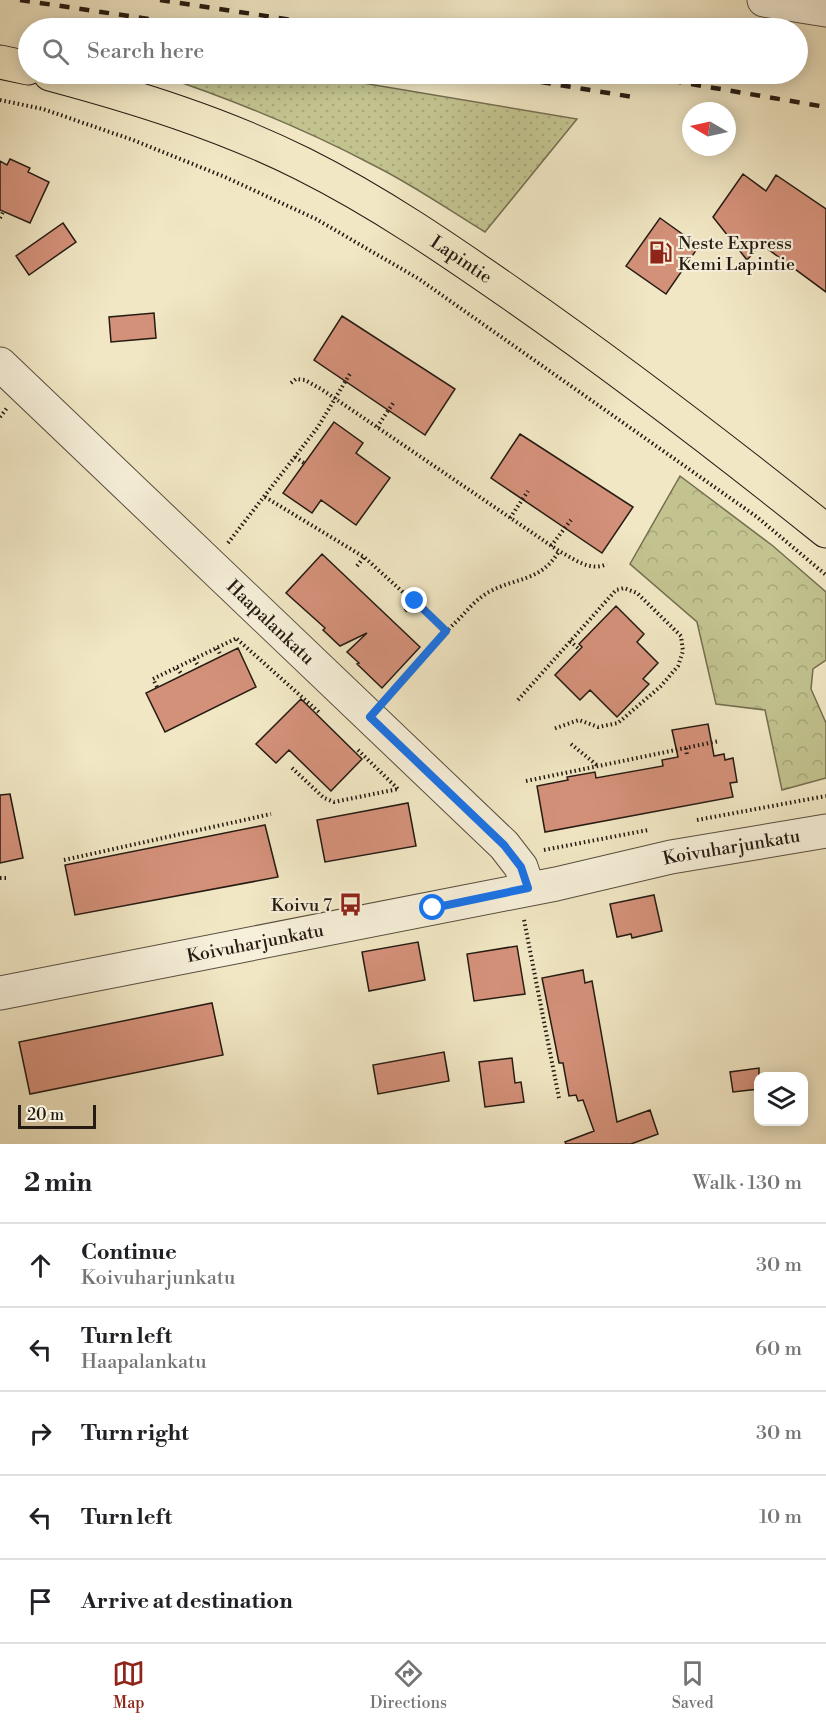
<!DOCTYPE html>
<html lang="en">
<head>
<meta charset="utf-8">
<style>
  body { margin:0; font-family:"Libre Bodoni",serif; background:#f2f2f2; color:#202124 }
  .controls { position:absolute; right:18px; bottom:18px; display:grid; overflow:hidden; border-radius:12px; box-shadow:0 3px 15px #0003 }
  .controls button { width:54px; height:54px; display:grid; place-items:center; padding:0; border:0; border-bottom:2px solid #e0e0e0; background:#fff; color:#202124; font:30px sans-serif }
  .compass { position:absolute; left:682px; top:102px; width:54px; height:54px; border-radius:50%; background:#fff; box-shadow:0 3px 15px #0003; rotate:279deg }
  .scale { position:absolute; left:18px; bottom:15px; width:78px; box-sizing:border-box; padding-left:6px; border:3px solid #251b12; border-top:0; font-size:16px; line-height:21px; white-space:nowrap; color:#251b12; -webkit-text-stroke:4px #f6efd9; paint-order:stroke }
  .stop { position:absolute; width:18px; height:18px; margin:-14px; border:4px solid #1a73e8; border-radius:50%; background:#fff }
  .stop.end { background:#1a73e8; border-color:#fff; box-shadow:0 2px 6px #0008 }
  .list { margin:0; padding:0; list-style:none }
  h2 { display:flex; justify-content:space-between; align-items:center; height:78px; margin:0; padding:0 24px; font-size:26px }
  h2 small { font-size:20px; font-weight:400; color:#757577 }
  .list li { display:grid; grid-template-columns:39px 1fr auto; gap:18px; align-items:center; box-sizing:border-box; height:84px; padding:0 24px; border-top:2px solid #e0e0e0 }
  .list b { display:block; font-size:22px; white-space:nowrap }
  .list p { margin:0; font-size:20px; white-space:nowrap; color:#757577 }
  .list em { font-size:20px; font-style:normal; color:#757577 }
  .icon { flex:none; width:33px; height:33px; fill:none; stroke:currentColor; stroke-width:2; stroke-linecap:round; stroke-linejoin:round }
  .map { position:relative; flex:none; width:826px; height:1144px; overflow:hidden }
  .search { position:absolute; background:#fff; box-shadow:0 3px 15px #0003; left:18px; right:18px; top:18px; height:66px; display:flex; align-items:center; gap:15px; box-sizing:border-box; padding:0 21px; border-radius:33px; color:#757577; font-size:22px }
  .sheet { height:498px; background:#fff }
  nav { display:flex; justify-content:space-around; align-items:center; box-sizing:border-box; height:84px; border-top:2px solid #e0e0e0; background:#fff; font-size:16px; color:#757577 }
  nav a { display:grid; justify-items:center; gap:3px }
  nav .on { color:#8f2418 }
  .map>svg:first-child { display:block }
</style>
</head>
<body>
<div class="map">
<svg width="826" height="1144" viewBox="0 0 826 1144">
  <defs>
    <pattern id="grass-dots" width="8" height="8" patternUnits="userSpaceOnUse" patternTransform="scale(1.5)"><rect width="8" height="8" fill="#c2c38f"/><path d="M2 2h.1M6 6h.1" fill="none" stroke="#a7a77a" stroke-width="1.8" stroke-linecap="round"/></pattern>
    <pattern id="forest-crowns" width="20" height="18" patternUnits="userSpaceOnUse" patternTransform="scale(1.5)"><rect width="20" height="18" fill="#c2c38f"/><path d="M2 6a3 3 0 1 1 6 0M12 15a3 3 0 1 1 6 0" fill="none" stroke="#a7a77a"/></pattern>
  </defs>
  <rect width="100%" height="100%" fill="#f1e7c4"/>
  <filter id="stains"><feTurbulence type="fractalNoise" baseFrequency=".00333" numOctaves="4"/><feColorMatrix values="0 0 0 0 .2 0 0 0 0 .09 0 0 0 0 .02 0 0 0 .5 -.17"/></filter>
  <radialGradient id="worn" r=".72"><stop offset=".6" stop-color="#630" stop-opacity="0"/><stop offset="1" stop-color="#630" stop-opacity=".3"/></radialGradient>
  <path fill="url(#grass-dots)" stroke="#746f50" stroke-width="1.5" d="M156,74H309L577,119L485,232C449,210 413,185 375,166C305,129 231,99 156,74Z"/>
  <path fill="url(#forest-crowns)" stroke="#746f50" stroke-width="1.5" d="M680,476L773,546L826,592V660L813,669L811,689L826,723V778L782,790L765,710L716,704L697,622L630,564Z"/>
  <path fill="#d4917a" stroke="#251b12" stroke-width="1.5" d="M10,159L30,168L28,172L49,182L30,223L0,210V161L7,165Z
    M743,174L766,191L776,175L826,209V292L761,244L747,260L713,217Z
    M660,218L699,246L666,294L626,266Z
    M63,223L76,242L29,275L16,256Z
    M154,313L156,338L111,342L109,317Z
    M342,316L455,389L425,435L314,360Z
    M334,422L363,443L356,453L390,478L356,525L321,500L312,513L283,493Z
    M520,434L633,507L602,553L491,478Z
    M322,554L420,647L382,688L357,664L359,663L347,652L367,633L340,646L323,630L325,628L286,593Z
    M616,606L644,634L637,642L658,663L643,679L649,684L617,717L590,690L580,700L555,675L582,647L579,644Z
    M238,648L256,687L165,732L146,693Z
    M301,699L362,759L331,791L289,750L276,763L256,744Z
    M708,724L714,756L724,754L725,760L733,758L737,782L730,783L733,797L545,832L537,786L568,780L567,777L595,772L596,778L663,766L662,760L678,757L672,730Z
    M10,794L23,858L0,863V795Z
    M408,803L416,846L325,862L317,820Z
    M265,825L278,877L75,915L65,865Z
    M654,895L662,931L632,938L631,934L617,937L610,904Z
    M418,942L425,980L369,991L362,952Z
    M517,946L525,994L474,1001L467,954Z
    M583,970L585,983L592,981L617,1122L650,1110L658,1134L631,1144H566L565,1142L594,1131L583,1100L578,1101L576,1095L569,1096L563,1063H559L542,978Z
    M212,1003L223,1055L30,1094L19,1042Z
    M444,1052L449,1081L378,1094L373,1065Z
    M512,1058L515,1083L521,1082L524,1102L485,1107L479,1062Z
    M759,1068V1089L733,1092L730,1072Z"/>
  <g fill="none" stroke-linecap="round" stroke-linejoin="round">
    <defs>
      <g id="minor">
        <path d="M764,0L826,10"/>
        <path id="s1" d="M0,364L504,845L521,867L528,888"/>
        <path id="s2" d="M0,993L556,884L671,857L826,831"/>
      </g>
      <g id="major">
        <path d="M0,62L28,68"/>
        <path id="s3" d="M50,74C136,97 223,124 303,164C379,202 447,249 516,297C622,371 725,450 826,531"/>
      </g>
    </defs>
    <use href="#minor" stroke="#584e3e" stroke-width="35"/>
    <use href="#major" stroke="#251b12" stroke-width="35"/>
    <path stroke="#251b12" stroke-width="4" stroke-dasharray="1.5 3" stroke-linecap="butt" d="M0,100L43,109L133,140L225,177L316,219L419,279L757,517L826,575
      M0,218L3,212
      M291,383L296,379L305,380L321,389L559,551C574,559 590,572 607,564
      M0,417L7,408
      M377,427L394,402
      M295,457L304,463
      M265,497L364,557L446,631
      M510,518L528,491
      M228,543L318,427L351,372
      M551,546L571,520
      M357,566L364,557
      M405,611L415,601
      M237,639L320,713
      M570,641L580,650
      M217,648L221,656
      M194,659L199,667
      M177,668L182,675
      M157,687L153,679L237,638
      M388,696C412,669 435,642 461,617C469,608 478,598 489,592C516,577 541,582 559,551
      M518,700L616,590L624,588L637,593L681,636L683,651L678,666L661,686L618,723L598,727L579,720L553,729
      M571,744L598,766
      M686,748L687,755
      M358,750L398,789
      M292,768L324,798L334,802L398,789
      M526,781L719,741
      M697,820L826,796
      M544,850L648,830
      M64,860L271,814
      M0,878H9
      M524,920L559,1098"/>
    <use href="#minor" stroke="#f6efd9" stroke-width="33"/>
    <use href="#major" stroke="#f1e7c4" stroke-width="33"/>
    <path stroke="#251b12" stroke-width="4.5" stroke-dasharray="10 10" stroke-linecap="butt" d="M20,0L210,28
      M160,0L346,28
      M504,74L640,78
      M632,74L826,107
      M541,82L639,98"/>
  </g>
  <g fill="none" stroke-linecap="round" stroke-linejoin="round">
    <path stroke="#1a73e8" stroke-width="8" d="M415,601L446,631L370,717L504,845L521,867L528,888L433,908"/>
  </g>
  <defs>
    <symbol id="fuel-bare" viewBox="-9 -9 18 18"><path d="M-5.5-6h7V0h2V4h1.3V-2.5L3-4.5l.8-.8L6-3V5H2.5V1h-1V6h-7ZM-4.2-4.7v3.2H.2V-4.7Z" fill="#8f2418" stroke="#f6efd9" stroke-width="2.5" paint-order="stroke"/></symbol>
    <symbol id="bus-bare" viewBox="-9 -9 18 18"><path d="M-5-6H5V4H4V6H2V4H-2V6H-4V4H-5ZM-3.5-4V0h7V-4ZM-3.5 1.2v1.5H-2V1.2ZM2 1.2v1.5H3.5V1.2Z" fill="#8f2418" stroke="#f6efd9" stroke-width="2.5" paint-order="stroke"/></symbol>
  </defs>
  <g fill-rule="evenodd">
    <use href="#fuel-bare" x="644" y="236" width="33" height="33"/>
    <use href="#bus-bare" x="334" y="888" width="33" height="33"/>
  </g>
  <g text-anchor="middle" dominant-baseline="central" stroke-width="4.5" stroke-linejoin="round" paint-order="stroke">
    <g font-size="18" fill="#251b12" stroke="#f6efd9" text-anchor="start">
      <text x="678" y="243">Neste Express<tspan x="678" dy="21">Kemi Lapintie</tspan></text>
      <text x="332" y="905" text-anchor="end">Koivu 7</text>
    </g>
    <g font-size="18" fill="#251b12" stroke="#f6efd9">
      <text stroke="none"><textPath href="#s3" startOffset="454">Lapintie</textPath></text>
      <text stroke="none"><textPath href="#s1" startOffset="374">Haapalankatu</textPath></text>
      <text stroke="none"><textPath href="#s2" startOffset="746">Koivuharjunkatu</textPath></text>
      <text stroke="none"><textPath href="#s2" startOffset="260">Koivuharjunkatu</textPath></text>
    </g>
  </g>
  <rect width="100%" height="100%" filter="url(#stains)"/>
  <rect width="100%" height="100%" fill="url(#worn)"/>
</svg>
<div class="controls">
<button><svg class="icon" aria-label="layers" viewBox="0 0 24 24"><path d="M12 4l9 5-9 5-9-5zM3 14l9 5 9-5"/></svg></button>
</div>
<svg class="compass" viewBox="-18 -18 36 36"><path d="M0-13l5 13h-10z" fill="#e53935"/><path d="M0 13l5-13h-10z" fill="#757577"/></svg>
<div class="scale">20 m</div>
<div class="stop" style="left:433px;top:908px"></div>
<div class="stop end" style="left:415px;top:601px"></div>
<div class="search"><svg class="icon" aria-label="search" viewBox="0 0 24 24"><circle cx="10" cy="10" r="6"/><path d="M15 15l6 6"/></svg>Search here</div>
</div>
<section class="sheet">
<h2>2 min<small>Walk · 130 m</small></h2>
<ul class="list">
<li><svg class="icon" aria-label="ahead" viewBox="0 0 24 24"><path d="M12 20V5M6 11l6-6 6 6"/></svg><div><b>Continue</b><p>Koivuharjunkatu</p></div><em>30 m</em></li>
<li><svg class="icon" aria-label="left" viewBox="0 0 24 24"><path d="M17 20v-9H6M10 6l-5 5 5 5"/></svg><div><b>Turn left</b><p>Haapalankatu</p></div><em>60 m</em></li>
<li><svg class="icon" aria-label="right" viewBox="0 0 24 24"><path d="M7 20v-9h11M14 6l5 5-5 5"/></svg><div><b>Turn right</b></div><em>30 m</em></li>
<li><svg class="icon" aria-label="left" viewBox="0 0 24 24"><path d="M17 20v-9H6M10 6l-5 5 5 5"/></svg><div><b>Turn left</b></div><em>10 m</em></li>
<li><svg class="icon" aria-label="arrive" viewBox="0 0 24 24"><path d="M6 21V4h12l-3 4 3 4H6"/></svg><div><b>Arrive at destination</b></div></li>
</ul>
</section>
<nav>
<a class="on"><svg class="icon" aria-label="map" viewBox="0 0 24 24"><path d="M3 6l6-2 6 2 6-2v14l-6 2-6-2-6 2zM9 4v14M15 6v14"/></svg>Map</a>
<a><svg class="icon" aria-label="directions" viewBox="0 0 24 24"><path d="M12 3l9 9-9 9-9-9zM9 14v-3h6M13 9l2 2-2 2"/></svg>Directions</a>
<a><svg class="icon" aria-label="saved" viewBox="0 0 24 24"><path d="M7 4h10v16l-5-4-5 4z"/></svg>Saved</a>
</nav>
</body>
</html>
